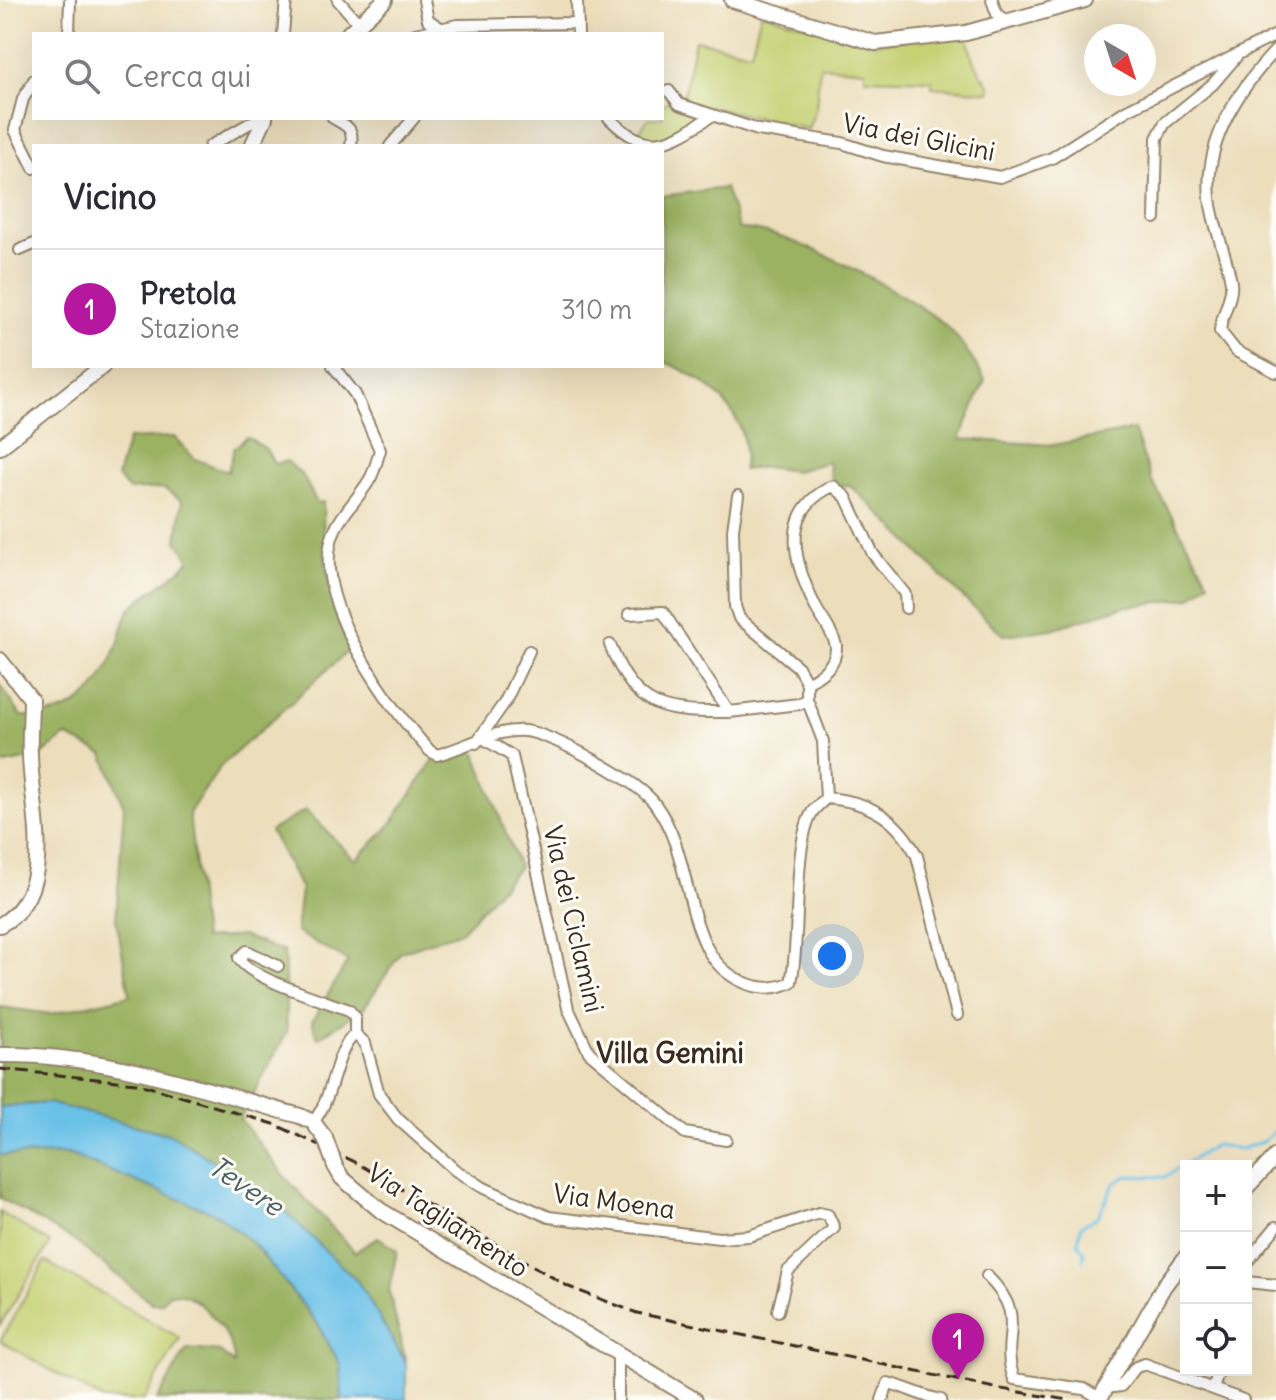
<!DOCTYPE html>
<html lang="it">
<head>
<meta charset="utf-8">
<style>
  body { margin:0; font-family:Delius,sans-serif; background:#f7f7f7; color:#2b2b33 }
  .controls { position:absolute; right:24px; bottom:24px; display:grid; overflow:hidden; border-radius:0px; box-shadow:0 8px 32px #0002 }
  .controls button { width:72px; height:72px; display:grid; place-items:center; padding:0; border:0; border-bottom:2px solid #e1e1e2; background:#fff; color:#2b2b33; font:40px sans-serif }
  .compass { position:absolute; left:1084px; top:24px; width:72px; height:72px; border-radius:50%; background:#fff; box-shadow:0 8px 32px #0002; rotate:141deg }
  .you { position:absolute; left:832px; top:956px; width:28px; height:28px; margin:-20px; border:6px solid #fff; border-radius:50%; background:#1a73e8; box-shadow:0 0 0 12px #1a73e833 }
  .badge { display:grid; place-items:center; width:52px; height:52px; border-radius:50%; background:#b5179e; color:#fff; font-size:26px; font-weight:700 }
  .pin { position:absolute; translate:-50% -66px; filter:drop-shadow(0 2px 4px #0008) }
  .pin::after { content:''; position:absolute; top:42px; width:28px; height:24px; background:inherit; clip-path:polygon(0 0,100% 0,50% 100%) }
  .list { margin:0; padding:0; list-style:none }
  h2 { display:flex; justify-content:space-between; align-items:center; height:104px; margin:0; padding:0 32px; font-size:34px }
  h2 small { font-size:26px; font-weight:400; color:#7c7c81 }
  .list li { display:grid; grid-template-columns:52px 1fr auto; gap:24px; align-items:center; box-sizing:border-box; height:120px; padding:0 32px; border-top:2px solid #e1e1e2 }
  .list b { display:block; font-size:30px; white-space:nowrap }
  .list p { margin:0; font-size:26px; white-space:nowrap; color:#7c7c81 }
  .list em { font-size:26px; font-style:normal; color:#7c7c81 }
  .icon { flex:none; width:44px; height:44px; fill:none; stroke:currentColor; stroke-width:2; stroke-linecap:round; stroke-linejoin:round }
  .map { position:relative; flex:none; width:1276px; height:1400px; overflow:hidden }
  .search { position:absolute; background:#fff; box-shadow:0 8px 32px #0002; left:32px; top:32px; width:632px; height:88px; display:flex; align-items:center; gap:20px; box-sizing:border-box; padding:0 28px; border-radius:0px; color:#7c7c81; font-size:30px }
  .panel { position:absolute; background:#fff; box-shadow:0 8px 32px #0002; left:32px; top:144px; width:632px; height:224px; border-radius:0px }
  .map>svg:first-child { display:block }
</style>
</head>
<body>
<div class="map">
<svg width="1276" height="1400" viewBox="0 0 1276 1400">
  <rect width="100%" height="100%" fill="#fdfcf7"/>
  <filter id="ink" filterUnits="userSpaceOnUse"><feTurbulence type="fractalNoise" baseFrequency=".0125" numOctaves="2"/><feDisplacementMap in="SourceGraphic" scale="16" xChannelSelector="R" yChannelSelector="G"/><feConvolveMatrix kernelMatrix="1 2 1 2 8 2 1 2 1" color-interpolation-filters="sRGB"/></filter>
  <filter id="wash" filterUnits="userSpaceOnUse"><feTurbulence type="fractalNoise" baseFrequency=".006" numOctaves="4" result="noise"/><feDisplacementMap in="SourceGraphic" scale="32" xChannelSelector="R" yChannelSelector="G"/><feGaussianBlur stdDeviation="1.8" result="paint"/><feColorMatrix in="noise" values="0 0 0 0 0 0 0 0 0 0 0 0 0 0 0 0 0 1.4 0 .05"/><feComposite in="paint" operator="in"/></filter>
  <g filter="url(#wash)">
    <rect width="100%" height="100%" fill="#ecdebb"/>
    <path fill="#c4d072" stroke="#807d48" stroke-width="2" d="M761,13L875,43L966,33L973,60L990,87L989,92L932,87V80L865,78V70L820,66L816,108L808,129L682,101L695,40L751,52Z
      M673,98L711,116L669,141L634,138L649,118H662V105Z
      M0,1212L50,1243L0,1325Z
      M45,1261L180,1338L144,1400H103L0,1341Z"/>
    <path fill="#9bb264" stroke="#6b6e41" stroke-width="2" d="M725,188L739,229C785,227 908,294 945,325C961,339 974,362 985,380L960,439L1053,445L1134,430L1152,481L1209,582L1190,598L1122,607L1052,629L1004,635C949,589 903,532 849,485L833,486L828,462L796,471L764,467L743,470C754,416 709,379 662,361V196Z
      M174,437L195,459L228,472L234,448L247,437L266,449L274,464L287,461L303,476L317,503L323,502C323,563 328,592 349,650L221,766L189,813L203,939L243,936L284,952L287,1032L240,1119L287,1179L355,1252L378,1237L397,1251L389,1291L406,1363L358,1282L48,1103L0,1107V1007L51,1014L130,995L116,919L124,807L103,754L66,736L39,757L0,765V684L21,716C77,719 101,691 119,641C122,631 125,614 132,607C150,589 173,580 190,560L177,541L182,501L163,488L129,490L117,477L128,439Z
      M474,749L519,867L462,931L401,952L364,1008L318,1038L312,1021L348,961L296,932L301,889L270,831L306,810L355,860L388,828L437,755Z
      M68,1154L217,1214L254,1244L316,1321L340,1364L342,1400H157L187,1349L220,1352L234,1364C236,1342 209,1307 188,1296C183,1293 175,1294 169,1293L162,1303H152L73,1240L0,1198V1155Z"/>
    <path fill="#6bc1e8" stroke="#537683" stroke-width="2" d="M48,1103L172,1135L270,1197L358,1282L406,1363V1400H342L340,1364L316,1321L254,1244L217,1214L68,1154L0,1155V1107Z"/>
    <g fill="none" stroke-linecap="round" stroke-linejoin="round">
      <path stroke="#6bc1e8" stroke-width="3" d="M1083,1260L1084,1252L1078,1243L1081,1226L1098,1216L1114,1184L1127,1176L1165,1177L1215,1145L1241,1149L1264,1141L1276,1130"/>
    </g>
  </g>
  <g filter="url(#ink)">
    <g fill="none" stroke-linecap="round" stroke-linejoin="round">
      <defs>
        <path id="street" d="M338,0L359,24
          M424,0L428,20L439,27
          M992,0L997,14L1008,22
          M577,1L578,34
          M69,34L70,0
          M283,34L286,0
          M415,34L458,25L578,23
          M1276,50C1238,90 1204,141 1210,198C1213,227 1227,255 1231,283C1233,298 1221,315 1220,331L1236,351L1276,372
          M34,80L23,99L15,130L34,168
          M669,91L679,104L758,130L842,143L883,156L1000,177L1052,158L1127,110L1276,35
          M333,118C347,126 354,128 351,146
          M609,118C648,157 670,144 711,116
          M210,146L259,118
          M390,146L414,118
          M1155,218L1157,138L1165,123L1213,84L1236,57
          M20,250L34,244
          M333,366L355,394L380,450C377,460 375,470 370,479C358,500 337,517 331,541C315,605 388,706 430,751L437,755C464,748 497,728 525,731C551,733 640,782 655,804C686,846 684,900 706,946C721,977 759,998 791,982C801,940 792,842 813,811C816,807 822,802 826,798C869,801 897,818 917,856L957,1015
          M738,496L733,529L735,606L739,618L798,667L807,683V699L823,741L826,798
          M629,614L663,612L729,712L799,704L807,699
          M610,645C636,710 664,713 729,712
          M807,683C821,675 837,665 836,646C834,634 822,619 816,608C794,564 778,511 833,486L846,497L873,554L905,594L906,608
          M486,740L512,756L568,1008L589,1052L685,1133L726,1140
          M476,743L505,702L529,651
          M278,966L247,951L239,958C247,978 326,1001 349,1010L355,1017V1034
          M313,1122C335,1096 333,1053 355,1034L365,1043L379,1094L398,1119L455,1170L484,1188L549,1217L719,1238L749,1236L819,1213L828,1215L834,1228L788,1271L778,1311
          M1246,1263L1276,1227
          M987,1276C1031,1320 998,1334 1014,1379L1084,1389L1100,1398
          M1246,1282L1276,1285
          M1106,1388L1121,1386L1136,1367L1145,1364L1243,1400
          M1213,1389L1219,1370
          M618,1400V1355
          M882,1400L888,1383C908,1388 921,1396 941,1400"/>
        <path id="secondary" d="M732,0L875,43L966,33L1085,0
          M348,34L385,0
          M252,146L265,118
          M0,447L103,366
          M0,660L31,699C31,718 29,736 30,755C31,810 59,892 0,925
          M0,1055C102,1053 203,1089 300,1116L313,1122L325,1138
          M335,1166L342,1178L380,1210L695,1400
          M1246,1188L1276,1156
          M1099,1400L1164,1286L1186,1257"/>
      </defs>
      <use href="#street" stroke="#94846c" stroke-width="14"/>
      <use href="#secondary" stroke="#94846c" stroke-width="18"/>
      <use href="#street" stroke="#fff" stroke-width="10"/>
      <use href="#secondary" stroke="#fff" stroke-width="14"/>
      <path stroke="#3b2a1e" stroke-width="3" stroke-dasharray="12 6" stroke-linecap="butt" d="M0,1069L136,1083L274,1124L355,1162L569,1287L637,1313L995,1388L1068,1400"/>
      <defs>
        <path id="secondary-bridge" d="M325,1138L335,1166"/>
      </defs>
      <use href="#secondary-bridge" stroke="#94846c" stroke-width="18" stroke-linecap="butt"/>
      <use href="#secondary-bridge" stroke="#fff" stroke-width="14"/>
    </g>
  </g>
  <g text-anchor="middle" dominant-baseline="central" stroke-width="6" stroke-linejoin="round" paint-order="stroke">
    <g font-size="26" fill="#3b2a1e" stroke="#fdfcf7">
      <text transform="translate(919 137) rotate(11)">Via dei Glicini</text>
      <text transform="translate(574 919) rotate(77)">Via dei Ciclamini</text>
      <text transform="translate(614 1201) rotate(8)">Via Moena</text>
      <text transform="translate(448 1220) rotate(33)">Via Tagliamento</text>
    </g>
    <g font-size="28" font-weight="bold" fill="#3b2a1e" stroke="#fdfcf7">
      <text x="670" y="1053">Villa Gemini</text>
    </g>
    <g font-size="28" font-style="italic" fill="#4c5f65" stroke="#fdfcf7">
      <text transform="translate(246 1186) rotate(34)">Tevere</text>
    </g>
  </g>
</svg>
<div class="controls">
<button>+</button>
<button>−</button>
<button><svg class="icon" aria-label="locate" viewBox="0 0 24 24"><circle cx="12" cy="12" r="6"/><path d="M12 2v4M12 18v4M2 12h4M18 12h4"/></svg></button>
</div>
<svg class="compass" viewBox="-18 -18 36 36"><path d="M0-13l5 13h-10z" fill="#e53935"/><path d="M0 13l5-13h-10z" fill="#7c7c81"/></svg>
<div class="you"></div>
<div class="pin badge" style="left:958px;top:1379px">1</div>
<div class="search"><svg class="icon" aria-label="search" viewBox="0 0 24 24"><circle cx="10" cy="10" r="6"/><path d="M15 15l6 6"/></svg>Cerca qui</div>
<section class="panel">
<h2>Vicino<small></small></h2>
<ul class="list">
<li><span class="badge">1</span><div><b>Pretola</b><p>Stazione</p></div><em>310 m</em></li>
</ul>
</section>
</div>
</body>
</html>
